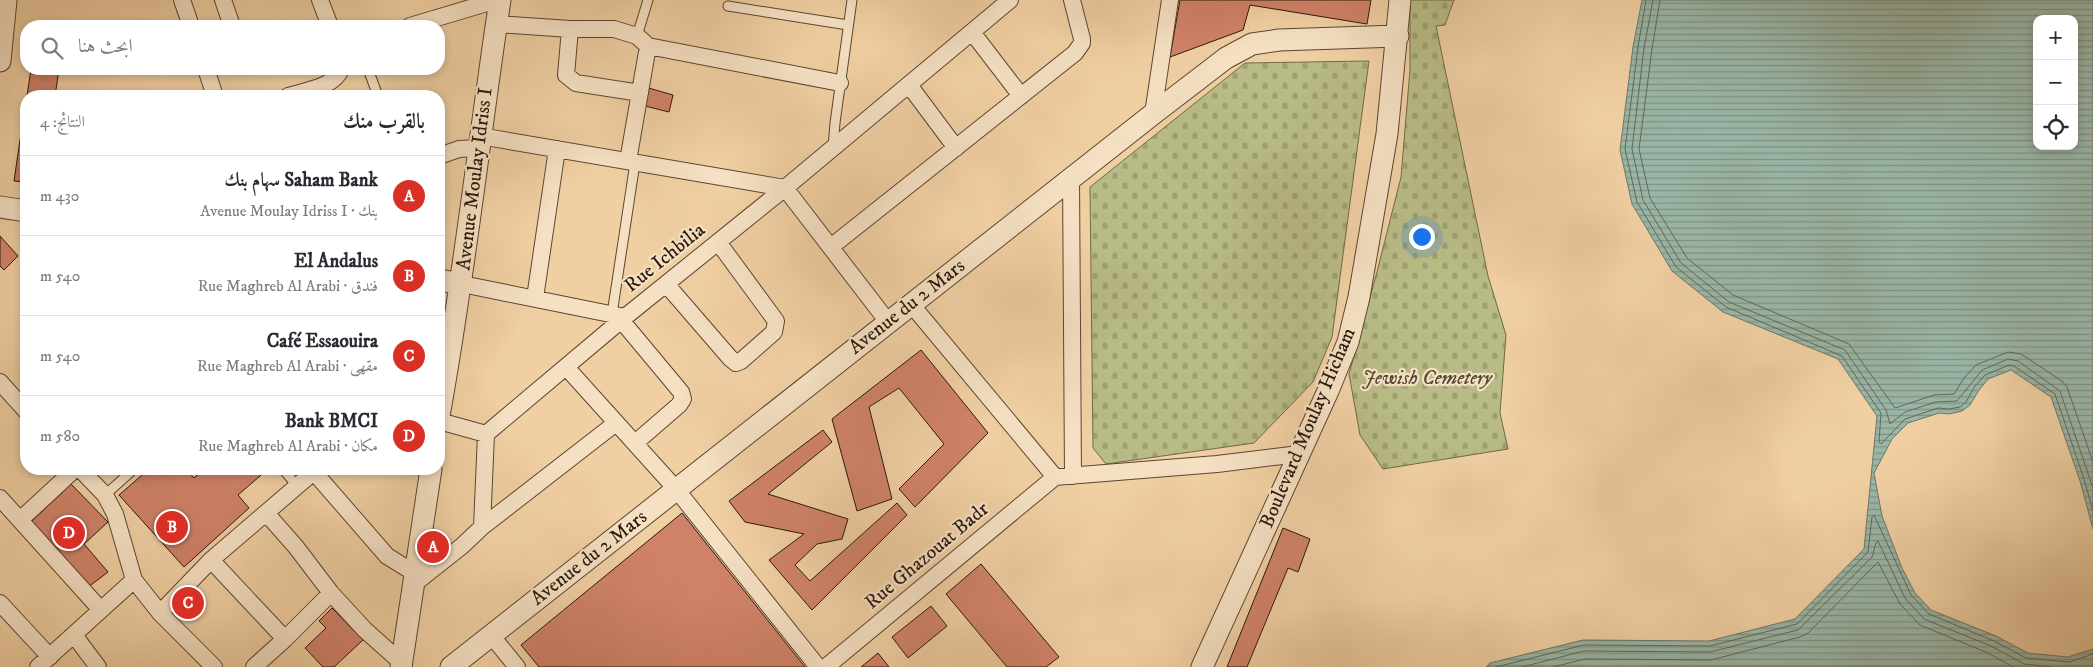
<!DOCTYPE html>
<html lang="ar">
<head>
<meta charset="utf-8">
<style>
  body { margin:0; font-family:"IM FELL DW Pica",Amiri,serif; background:#f7f7f7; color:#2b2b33; direction:rtl }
  .controls { position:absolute; right:15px; top:15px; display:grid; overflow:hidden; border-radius:10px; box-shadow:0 2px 8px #0003 }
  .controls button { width:45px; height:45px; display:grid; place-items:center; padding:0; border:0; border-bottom:1px solid #e1e1e2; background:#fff; color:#2b2b33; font:25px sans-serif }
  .you { position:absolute; left:1421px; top:236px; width:18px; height:18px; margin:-12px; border:4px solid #fff; border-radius:50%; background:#1a73e8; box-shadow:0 0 0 8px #1a73e833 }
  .badge { display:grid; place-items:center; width:32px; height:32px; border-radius:50%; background:#d93025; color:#fff; font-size:16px; font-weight:700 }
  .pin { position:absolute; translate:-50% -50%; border:2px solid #fff; box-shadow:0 1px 5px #0006 }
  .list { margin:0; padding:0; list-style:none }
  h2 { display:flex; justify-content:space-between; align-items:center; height:65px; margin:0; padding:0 20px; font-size:21px }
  h2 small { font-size:16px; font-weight:400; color:#7c7c81 }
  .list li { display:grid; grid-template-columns:32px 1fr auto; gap:15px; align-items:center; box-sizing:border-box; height:80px; padding:0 20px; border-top:1px solid #e1e1e2 }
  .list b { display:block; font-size:19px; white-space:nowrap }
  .list p { margin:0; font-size:16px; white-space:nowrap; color:#7c7c81 }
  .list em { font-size:16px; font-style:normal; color:#7c7c81 }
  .icon { flex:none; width:28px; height:28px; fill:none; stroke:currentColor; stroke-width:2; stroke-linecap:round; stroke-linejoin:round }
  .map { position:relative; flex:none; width:2093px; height:667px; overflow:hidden; direction:ltr }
  .search { position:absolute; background:#fff; box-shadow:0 2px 8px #0003; left:20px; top:20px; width:425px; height:55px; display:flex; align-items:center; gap:12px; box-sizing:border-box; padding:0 18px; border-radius:20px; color:#7c7c81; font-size:19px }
  .panel { position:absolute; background:#fff; box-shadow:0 2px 8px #0003; left:20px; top:90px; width:425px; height:385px; border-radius:20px; direction:rtl }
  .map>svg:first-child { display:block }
</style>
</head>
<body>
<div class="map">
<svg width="2093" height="667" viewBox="0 0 2093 667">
  <defs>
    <pattern id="cemetery-stones" width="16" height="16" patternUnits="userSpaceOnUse" patternTransform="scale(1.25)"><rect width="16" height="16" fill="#b8bb85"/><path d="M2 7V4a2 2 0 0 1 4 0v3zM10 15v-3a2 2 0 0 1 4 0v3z" fill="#9ea072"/></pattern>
    <pattern id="water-rules" width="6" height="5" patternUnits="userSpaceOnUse" patternTransform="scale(1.25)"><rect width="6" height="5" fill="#9ab6a7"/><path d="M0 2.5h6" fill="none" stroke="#7e9386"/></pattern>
  </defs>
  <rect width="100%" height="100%" fill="#f0cfa2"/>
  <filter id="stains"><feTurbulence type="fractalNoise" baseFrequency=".004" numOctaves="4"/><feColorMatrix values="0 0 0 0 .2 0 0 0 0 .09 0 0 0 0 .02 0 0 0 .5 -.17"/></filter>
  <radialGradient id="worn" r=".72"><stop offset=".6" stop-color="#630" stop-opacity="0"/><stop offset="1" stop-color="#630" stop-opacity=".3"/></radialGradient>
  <path fill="url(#cemetery-stones)" stroke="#706a48" d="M1410,0H1454L1445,25L1436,26L1488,276L1506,335L1500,413L1508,449L1383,469L1360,435L1349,374L1377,272L1401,177L1410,70Z
    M1369,61L1332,337L1313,382L1254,443L1106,464L1093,448L1090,187L1245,63Z"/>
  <path fill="url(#water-rules)" stroke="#6d7769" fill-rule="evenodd" d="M1642,0H2093V529L2080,481L2051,397L2011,370L1988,379L1979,390L1970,405L1962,411L1949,414L1939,413L1908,423L1892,439L1874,473L1882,516L1902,568L1915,593L1931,610L1996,636L2028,653L2068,657L2093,649V667H1486L1490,663L1583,640L1709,641L1795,619L1864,549L1877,416L1838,359L1723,312L1672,271L1632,204L1620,150L1633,47ZM2037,19H2074V146H2037Z"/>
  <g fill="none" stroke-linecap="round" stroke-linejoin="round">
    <path stroke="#626759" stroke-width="1" d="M1646,0L1638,47L1625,149L1637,202L1676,267L1726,307L1842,356L1881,413L1879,442L1881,444L1905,419L1938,408L1949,409L1960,407L1966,402L1975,386L1985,375L2009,365L2014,366L2055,394L2084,479L2093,511
      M1653,0L1644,48L1632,149L1643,200L1681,263L1729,302L1845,350L1886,410L1890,424L1905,412L1936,402L1957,401L1982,370L2008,359L2018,361L2060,391L2093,488
      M1660,0L1652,49L1639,149L1650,198L1687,258L1733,295L1849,344L1895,408L1934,395L1954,394L1964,378L1976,365L2008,352L2021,354L2062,381L2067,387L2093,462
      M1496,667L1584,645L1710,646L1797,624L1868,552L1872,517L1874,515L1911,595L1929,614L1994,641L2026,658L2069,662L2093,654
      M1522,667L1584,651L1710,652L1798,630L1872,557L1876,543L1878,541L1905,598L1924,619L1991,646L2024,664L2052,667
      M1553,667L1585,659L1711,660L1800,637L1808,633L1878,562L1900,604L1920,625L1988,653L2013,667"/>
  </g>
  <path fill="#d08269" stroke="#29180b" d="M1180,0H1371L1367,24L1250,5L1243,30L1170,57Z
    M31,69H59L55,96H27Z
    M645,87L673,95L669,112L641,105Z
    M26,99V182L14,181Z
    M0,236L18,256L4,270L0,266Z
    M921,350L988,433L915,507L899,489L944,444L899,388L869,407L892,499L857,511L832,419Z
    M823,430L832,442L768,494L848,519L842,539L817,544L795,565L810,581L897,503L907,515L812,610L769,560L804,534L745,522L729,501Z
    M149,469H186L194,478L204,469H268L238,495L249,508L184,567L119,495Z
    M71,484L108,522L84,544L108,572L87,588L32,521Z
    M682,513L805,667H539L521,645Z
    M1283,528L1310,539L1298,572L1288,568L1247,667H1227Z
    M981,564L1059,657L1046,667H1007L946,594Z
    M931,606L947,626L908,658L892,637Z
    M332,608L363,640L334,667H323L305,648L326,628L319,621Z
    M878,653L889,667H861Z"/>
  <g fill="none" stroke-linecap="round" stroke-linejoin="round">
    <defs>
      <path id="service" d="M728,6L848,25
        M637,36L648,0
        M368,69L378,96
        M833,148L835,123L852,0
        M612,314L635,163
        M283,469L297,486
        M105,495L134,469"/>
      <path id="minor" d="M182,0L191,26
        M223,0L232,26
        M320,0L330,26
        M496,24L570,29H614L637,36L648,46
        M410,26L497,0
        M570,29L566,75L576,83L640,93
        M972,32L1021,96
        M206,69L215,96
        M909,85L956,148
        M288,96C304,91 335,87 341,69
        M1153,114L1170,0
        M480,136L785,188L888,322
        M439,156L459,149L478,148
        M628,161L648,46L840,83
        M1071,178L1073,476
        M832,246L1075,53L1082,43V39L1072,0
        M462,284L625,317
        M666,284L730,358L736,363L741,361L774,332L776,321L718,242
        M535,298L557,149
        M911,304L1055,477L1217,464L1299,454
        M621,320L681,392L683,399L679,405L635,443
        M566,367L676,489L818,667
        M0,382L26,411
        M439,421L486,434
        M80,469L105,495L115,514L134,580L160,613L214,667
        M314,472L387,556L416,574
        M0,498L101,610
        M266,513L296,547L331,593L365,630L402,663
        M20,520L75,469
        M482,527L616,423
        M211,560L285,639
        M414,584L462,546L482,527L486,434L625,317L785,188L1010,0
        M0,603L50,657
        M160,613L211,560L317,469
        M74,635L98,667
        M491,635L517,667
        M38,667L134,580
        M254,667L285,639L331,593
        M826,667L1055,477"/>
      <path id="tertiary" d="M0,61L6,0
        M0,207L26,211
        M439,280L462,284
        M439,416C464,278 479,139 500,0
        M401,667L431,469
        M451,667L1153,114L1226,58L1252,44L1279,40L1398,36
        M1202,667L1328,391L1348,342L1359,297L1387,134L1400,0"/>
    </defs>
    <use href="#service" stroke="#5b4631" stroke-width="11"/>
    <use href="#minor" stroke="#5b4631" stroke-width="18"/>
    <use href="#tertiary" stroke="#5b4631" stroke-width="23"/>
    <use href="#service" stroke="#f5e0c3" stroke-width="9"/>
    <use href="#minor" stroke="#f5e0c3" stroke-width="16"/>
    <use href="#tertiary" stroke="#f5e0c3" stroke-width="21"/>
  </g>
  <g text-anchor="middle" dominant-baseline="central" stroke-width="4.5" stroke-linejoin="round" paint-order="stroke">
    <g font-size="20" fill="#29180b" stroke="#f5e0c3">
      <text transform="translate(475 179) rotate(-83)">Avenue Moulay Idriss I</text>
      <text transform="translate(665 258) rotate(-39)">Rue Ichbilia</text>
      <text transform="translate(907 307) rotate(-38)">Avenue du 2 Mars</text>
      <text transform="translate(1308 428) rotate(-67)">Boulevard Moulay Hicham</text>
      <text transform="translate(927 556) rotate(-40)">Rue Ghazouat Badr</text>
      <text transform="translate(589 558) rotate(-38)">Avenue du 2 Mars</text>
    </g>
    <g font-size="20" font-style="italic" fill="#544930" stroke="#f5e0c3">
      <text x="1427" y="378">Jewish Cemetery</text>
    </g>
  </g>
  <rect width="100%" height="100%" filter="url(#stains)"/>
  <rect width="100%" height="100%" fill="url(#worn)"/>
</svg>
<div class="controls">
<button>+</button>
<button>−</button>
<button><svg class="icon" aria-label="locate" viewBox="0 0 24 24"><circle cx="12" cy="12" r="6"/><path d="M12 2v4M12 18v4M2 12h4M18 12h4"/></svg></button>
</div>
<div class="you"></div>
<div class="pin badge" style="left:433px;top:547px">A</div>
<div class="pin badge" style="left:172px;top:527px">B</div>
<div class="pin badge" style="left:188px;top:603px">C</div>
<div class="pin badge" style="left:69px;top:533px">D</div>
<div class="search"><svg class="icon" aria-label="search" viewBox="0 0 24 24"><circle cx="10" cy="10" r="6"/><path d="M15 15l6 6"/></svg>ابحث هنا</div>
<section class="panel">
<h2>بالقرب منك<small>النتائج: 4</small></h2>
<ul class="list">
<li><span class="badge">A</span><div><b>Saham Bank سهام بنك</b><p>بنك · Avenue Moulay Idriss I</p></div><em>430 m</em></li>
<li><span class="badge">B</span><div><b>El Andalus</b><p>فندق · Rue Maghreb Al Arabi</p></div><em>540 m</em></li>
<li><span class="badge">C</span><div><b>Café Essaouira</b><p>مقهى · Rue Maghreb Al Arabi</p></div><em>540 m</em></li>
<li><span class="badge">D</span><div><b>Bank BMCI</b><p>مكان · Rue Maghreb Al Arabi</p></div><em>580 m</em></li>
</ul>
</section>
</div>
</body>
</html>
